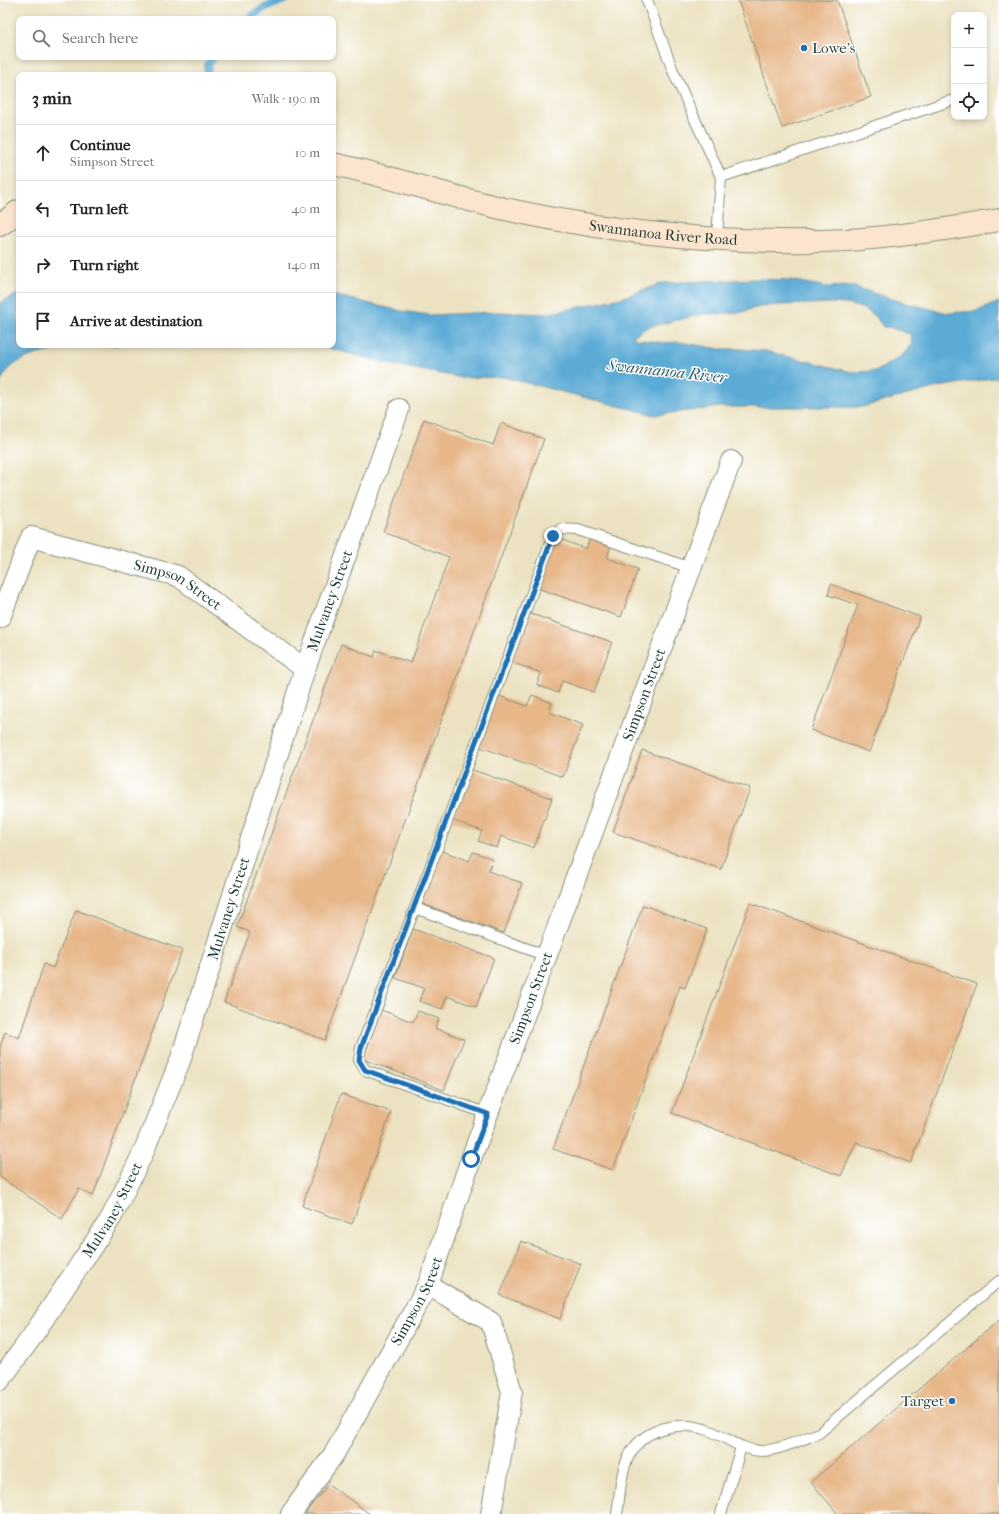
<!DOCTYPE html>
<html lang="en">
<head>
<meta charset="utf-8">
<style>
  body { margin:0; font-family:"IM FELL French Canon",serif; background:#f2f2f2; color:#222 }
  .controls { position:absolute; right:12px; top:12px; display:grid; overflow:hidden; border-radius:8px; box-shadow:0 2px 6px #0003 }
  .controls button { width:36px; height:36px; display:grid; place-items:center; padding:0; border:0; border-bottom:1px solid #e0e0e0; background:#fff; color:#222; font:20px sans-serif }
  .stop { position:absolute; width:12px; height:12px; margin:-9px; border:3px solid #1f6fb2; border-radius:50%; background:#fff }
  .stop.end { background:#1f6fb2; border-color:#fff; box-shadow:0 1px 4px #0008 }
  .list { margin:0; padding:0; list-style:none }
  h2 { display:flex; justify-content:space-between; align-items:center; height:52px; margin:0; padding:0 16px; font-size:17px }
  h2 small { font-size:13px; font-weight:400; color:#767676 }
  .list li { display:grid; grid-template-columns:26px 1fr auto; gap:12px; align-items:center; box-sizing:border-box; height:56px; padding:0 16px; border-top:1px solid #e0e0e0 }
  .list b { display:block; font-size:15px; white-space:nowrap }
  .list p { margin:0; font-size:13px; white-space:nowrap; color:#767676 }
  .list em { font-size:13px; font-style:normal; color:#767676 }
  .icon { flex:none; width:22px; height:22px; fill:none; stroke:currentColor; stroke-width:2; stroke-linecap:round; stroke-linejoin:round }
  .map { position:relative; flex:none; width:999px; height:1514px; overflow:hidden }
  .search { position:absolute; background:#fff; box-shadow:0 2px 6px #0003; left:16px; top:16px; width:320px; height:44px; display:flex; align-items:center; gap:10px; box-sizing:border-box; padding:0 14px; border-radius:8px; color:#767676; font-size:15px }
  .panel { position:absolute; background:#fff; box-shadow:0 2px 6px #0003; left:16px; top:72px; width:320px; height:276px; border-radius:8px }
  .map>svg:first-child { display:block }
</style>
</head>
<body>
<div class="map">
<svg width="999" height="1514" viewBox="0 0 999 1514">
  <rect width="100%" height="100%" fill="#fff"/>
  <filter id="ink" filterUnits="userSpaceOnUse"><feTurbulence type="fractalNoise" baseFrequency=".025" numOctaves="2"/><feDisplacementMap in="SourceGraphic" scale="8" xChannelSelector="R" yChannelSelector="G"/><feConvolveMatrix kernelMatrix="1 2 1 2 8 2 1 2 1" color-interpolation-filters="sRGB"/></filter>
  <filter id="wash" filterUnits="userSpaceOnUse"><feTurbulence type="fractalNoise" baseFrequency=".012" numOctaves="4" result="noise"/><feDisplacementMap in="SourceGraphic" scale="16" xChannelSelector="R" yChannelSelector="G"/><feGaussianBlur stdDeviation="0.9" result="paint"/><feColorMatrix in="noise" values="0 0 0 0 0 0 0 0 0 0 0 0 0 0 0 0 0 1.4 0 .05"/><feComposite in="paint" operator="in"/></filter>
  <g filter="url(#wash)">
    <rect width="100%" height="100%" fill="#ece2c1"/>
    <path fill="#5babd5" stroke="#3d7484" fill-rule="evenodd" d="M754,279L791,280L826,287L851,286L905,303L948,313L977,311L999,302V377L938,387L862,407H721L655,415L503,377L462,378L394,365L324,347L298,345H333V295L401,311L430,315L496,312L546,314L621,298L663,283ZM831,303C853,304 871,307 883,327H888L910,334L912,343L904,354L877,371L852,372L765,351L741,349H720L679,342L666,343L636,339L633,336L648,327L703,314L738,313L759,307L780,305Z
      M19,293V345H118C89,347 32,347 10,368C6,371 3,378 0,383V303Z"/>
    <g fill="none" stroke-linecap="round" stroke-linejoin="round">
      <path stroke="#5babd5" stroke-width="8" d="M247,19L266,7L285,0
        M207,75L208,64L213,57"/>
    </g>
    <g id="blocks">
      <path fill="#e7b78a" d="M738,0H837L871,97L782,128Z
        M424,419L493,445L501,423L544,439L325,1040L224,1002L250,932L237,927L341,644L374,657L376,650L411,663L449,557L383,532Z
        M555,537L586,549L590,538L611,545L607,558L638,569L621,617L537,588Z
        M831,584L920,617L869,752L811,730L858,605L828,595Z
        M528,613L612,642L594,692L562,681L558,693L537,685L541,673L511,662Z
        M497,695L527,706L532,695L552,703L549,712L583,725L563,777L478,746Z
        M642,750L750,788L721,869L613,832Z
        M470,769L552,798L534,848L501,836L497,848L478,841L482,831L452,820Z
        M440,850L469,861L473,852L493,859L488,871L522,883L504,933L420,903Z
        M750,903L977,984L911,1163L856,1142L841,1176L672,1113Z
        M643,905L707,929L685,988L680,986L613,1170L553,1149Z
        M76,910L182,950L93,1196L79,1189L62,1219L0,1177V1047L5,1032L19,1038L44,964L53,968Z
        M413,929L494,958L476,1007L447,996L442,1009L419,1001L424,988L395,978Z
        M381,1010L413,1022L418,1011L439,1019L435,1028L464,1039L444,1090L363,1059Z
        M341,1094L391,1112L352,1224L302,1206Z
        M521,1241L581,1264L560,1319L500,1295Z
        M999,1320V1514H838L811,1482Z
        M328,1484L370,1514H305Z"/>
    </g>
  </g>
  <g filter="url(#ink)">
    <use href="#blocks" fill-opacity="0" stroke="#86907a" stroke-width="1"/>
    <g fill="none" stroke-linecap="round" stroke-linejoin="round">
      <defs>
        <path id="service" d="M647,0L673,71L721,177L717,238
          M721,177L950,101
          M415,908L361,1048L359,1060L365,1070L488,1114
          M547,956L415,908L553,536L561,529L578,530L691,568
          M617,1514C620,1496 620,1471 630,1454C646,1426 682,1420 710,1431C728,1438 741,1450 761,1451C778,1451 803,1439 819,1433L999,1281
          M721,1514L741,1447"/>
        <g id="minor">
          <path id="s1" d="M0,618L31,537L178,576L305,669"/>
          <path d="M428,1285L491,1322L512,1392L491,1514"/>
          <path id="s2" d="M0,1380L31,1338L111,1218L143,1153L180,1061L305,669L399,409"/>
          <path id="s3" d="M291,1514L334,1454L428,1285L471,1159L731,461"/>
        </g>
        <g id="secondary">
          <path id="s4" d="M333,164C394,177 453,198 514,211C619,234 740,245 848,240C898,237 949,229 999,220"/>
          <path d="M0,225L19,211"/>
        </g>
      </defs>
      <use href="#service" stroke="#86907a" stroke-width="12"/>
      <use href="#minor" stroke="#86907a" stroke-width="22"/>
      <use href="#secondary" stroke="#86907a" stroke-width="24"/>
      <use href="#service" stroke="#fff" stroke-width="10"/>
      <use href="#minor" stroke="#fff" stroke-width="20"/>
      <use href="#secondary" stroke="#fce5cf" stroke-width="22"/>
    </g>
  </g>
  <g fill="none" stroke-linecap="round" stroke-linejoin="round" filter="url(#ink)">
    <path stroke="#1f6fb2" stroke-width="5" d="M471,1159L488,1114L365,1070L359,1060L361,1048L553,536"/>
  </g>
  <g fill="#1f6fb2" stroke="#fff" stroke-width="1.5">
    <circle cx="804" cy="48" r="4"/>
    <circle cx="952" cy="1401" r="4"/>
  </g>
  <g text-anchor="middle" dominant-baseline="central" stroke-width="3" stroke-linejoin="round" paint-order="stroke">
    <g font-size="15" fill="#1f3d34" stroke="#fff" text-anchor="start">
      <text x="812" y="48">Lowe's</text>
      <text x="944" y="1401" text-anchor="end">Target</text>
    </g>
    <g font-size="15" fill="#1f3d34" stroke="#fff">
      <text stroke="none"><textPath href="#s4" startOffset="338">Swannanoa River Road</textPath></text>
      <text stroke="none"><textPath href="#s1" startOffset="242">Simpson Street</textPath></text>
      <text stroke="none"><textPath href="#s2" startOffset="852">Mulvaney Street</textPath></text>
      <text stroke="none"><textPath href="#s3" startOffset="896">Simpson Street</textPath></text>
      <text stroke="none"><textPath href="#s2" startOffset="528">Mulvaney Street</textPath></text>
      <text stroke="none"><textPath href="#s3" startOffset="572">Simpson Street</textPath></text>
      <text stroke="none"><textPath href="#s2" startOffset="204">Mulvaney Street</textPath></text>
      <text stroke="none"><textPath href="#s3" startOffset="248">Simpson Street</textPath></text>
    </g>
    <g font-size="16" font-style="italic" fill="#34646c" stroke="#fff">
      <text transform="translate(667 371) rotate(6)">Swannanoa River</text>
    </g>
  </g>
</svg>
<div class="controls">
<button>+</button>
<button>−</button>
<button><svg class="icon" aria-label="locate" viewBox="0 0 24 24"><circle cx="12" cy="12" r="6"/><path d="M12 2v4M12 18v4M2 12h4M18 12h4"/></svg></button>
</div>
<div class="stop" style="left:471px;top:1159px"></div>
<div class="stop end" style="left:553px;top:536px"></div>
<div class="search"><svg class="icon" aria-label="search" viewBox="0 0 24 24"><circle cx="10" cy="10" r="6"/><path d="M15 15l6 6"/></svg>Search here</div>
<section class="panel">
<h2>3 min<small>Walk · 190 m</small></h2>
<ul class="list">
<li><svg class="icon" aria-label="ahead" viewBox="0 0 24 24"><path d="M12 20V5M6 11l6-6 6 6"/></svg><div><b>Continue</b><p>Simpson Street</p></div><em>10 m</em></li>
<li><svg class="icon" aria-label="left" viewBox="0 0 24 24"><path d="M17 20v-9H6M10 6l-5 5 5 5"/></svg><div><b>Turn left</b></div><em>40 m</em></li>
<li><svg class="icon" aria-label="right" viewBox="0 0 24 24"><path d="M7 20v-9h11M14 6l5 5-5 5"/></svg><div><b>Turn right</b></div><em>140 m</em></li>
<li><svg class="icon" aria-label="arrive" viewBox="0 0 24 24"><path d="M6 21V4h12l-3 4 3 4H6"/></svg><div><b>Arrive at destination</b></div></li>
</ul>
</section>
</div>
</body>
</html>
